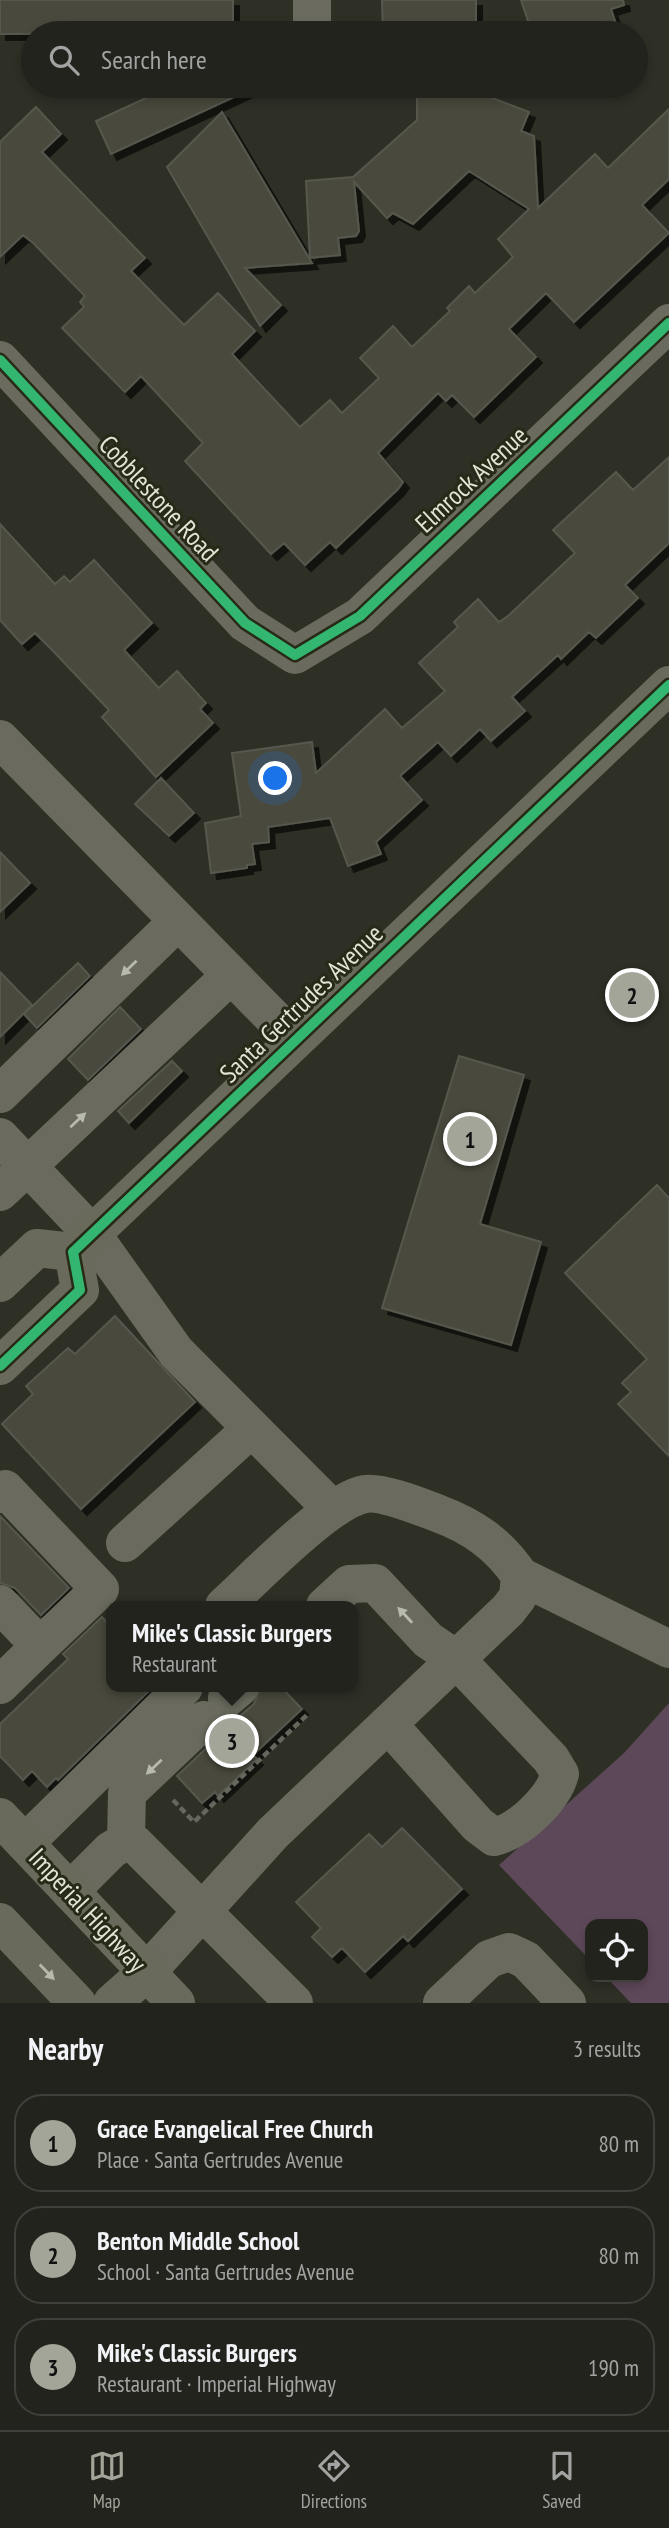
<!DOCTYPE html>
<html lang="en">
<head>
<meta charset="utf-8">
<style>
  body { margin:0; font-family:"PT Sans Narrow",sans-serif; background:#2a2b25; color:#f1f3f6 }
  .controls { position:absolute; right:21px; bottom:21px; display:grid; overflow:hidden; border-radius:14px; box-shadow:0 4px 10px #0003 }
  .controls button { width:63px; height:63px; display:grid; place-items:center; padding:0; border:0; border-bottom:2px solid #3f403b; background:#22231c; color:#f1f3f6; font:35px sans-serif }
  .you { position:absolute; left:276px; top:779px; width:24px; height:24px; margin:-18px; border:5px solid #fff; border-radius:50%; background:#1a73e8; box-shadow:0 0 0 10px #1a73e833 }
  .badge { display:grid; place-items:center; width:46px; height:46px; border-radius:50%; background:#a3a599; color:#111; font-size:23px; font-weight:700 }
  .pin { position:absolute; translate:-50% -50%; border:4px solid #fff; box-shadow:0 2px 7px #0006 }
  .popup { position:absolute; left:106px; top:1601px; width:252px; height:91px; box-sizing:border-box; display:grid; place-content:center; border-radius:14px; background:#22231c; filter:drop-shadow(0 2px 5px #0005); font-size:23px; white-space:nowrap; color:#a2a4a3 }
  .popup b { font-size:26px; color:#f1f3f6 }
  .popup::after { content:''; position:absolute; left:50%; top:100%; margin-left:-14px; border:14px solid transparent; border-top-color:#22231c }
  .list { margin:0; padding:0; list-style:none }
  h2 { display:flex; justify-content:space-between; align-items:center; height:91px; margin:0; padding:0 28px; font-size:30px }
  h2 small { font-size:23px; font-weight:400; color:#a2a4a3 }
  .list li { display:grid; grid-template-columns:46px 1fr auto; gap:21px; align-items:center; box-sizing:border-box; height:98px; margin:0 14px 14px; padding:0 14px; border:2px solid #3f403b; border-radius:28px }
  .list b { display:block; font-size:26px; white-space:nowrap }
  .list p { margin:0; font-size:23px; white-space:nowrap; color:#a2a4a3 }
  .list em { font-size:23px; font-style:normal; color:#a2a4a3 }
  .icon { flex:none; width:38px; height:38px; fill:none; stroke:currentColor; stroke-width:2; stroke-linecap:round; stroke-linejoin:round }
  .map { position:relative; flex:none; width:669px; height:2003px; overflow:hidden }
  .search { position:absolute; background:#22231c; box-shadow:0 4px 10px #0003; left:21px; right:21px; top:21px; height:77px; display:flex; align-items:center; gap:18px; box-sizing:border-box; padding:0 24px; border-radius:38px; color:#a2a4a3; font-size:26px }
  .sheet { height:427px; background:#22231c }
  nav { display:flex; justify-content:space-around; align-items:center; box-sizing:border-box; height:98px; border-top:2px solid #3f403b; background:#22231c; font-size:19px; color:#a2a4a3 }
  nav a { display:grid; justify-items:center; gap:4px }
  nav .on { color:#a3a599 }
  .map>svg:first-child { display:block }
</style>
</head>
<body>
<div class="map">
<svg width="669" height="2003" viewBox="0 0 669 2003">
  <defs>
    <filter id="shadow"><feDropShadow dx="6" dy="6" stdDeviation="0" flood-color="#0009"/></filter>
  </defs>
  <rect width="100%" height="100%" fill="#2e2f25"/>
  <path fill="#5d4859" d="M669,1703V2003H631L606,1977H643V1924H590V1960L499,1865L624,1753Z"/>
  <path fill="#494a3e" stroke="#56584e" stroke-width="2" filter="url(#shadow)" d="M0,0H233V33L0,34Z
    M382,0H476V33H383Z
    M521,0H623L624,5L611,9L619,33H563L561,26L532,33Z
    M172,86H258L111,154L96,121Z
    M417,86H461L529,112L521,131L534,136L538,208L595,154L608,168L669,109V179L642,205L669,233L574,322L546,293L509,329L536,357L474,417L452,395L446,401L438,393L378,453L403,482L398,489L336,548L330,542L305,565L284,543L271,554L185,461L203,443L141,376L125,392L62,328L84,307L80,302L85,296L33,243L23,235L0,257V142L36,107L61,134L42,152L145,258L131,271L184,325L218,293L255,331L232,354L300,427L330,400L342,413L379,378L360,358L393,326L412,347L450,311L447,308L469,286L475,293L513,257L498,239L529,209L469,171L413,224L393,213L387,218L354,182L359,231L356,236L338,238L340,255L310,258L306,181L353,177L417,120Z
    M222,112L312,263L245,268L281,305L260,326L167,167Z
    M669,457V543L625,585L638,598L596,638L589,632L561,659L558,655L512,697L525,711L491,741L480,729L451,756L438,742L400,776L422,800L376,842L381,854L348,866L330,818L268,827L269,842L252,844L255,864L247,865V868L211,873L205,823L241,816L232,753L312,742L316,773L385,709L402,728L445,691L419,663L458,627L454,622L478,599L499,622L508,616L575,553L553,530L616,472L633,490Z
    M0,524L55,584L64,576L70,582L94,560L152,623L124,650L159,688L177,671L206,703L200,709L213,723L156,777L102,717L109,710L54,652L35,633L22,644L0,620Z
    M161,778L194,813L169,836L135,804Z
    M0,852L30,883L0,912Z
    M78,963L90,976L37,1028L24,1014Z
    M0,972L32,1005L0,1037Z
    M120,1007L141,1029L88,1080L68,1059Z
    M459,1056L524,1075L480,1224L541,1242L511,1345L382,1308Z
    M172,1061L182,1071L129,1123L118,1111Z
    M657,1185L669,1198V1456L618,1404L631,1392L622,1383L647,1359L565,1273Z
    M115,1316L195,1402L81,1509L2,1424L33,1394L26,1386L68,1348L75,1354Z
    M0,1516L69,1588L41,1615L15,1588L0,1583Z
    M102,1617L111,1627V1687H153L58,1780L56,1778L47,1787L32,1771L23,1780L0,1756V1724L68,1659L63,1654Z
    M261,1687H281L302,1709L253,1755L257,1759L218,1796L215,1792L202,1803L177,1776L219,1736L225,1719L241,1715L254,1704Z
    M402,1828L462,1889L408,1941L403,1936L365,1972L342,1948L332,1957L312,1937L321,1928L296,1902L369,1834L382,1847Z"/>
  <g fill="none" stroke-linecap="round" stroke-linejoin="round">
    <path stroke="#65665c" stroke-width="4.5" stroke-dasharray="7 3.5" stroke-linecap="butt" d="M173,1800L194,1822L309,1713"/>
    <path stroke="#6a6b5e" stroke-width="38" d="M312,33V0
      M0,360L245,623L295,655L360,616L669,323
      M0,739L295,1040
      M0,1094L178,921
      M0,1137L92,1234L176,1352L332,1509
      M0,1192L231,975
      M0,1494L5,1489L100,1589L40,1646
      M125,1543L251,1429
      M520,1576L669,1649
      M0,1604L40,1646L0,1685
      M325,1606L349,1584L375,1583L428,1640L456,1659L551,1759L560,1774C553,1799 520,1831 494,1837L478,1825L388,1724
      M227,1698L240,1687
      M126,1841L134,1843L294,2003
      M126,1841L127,1793L204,1720
      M25,1843L184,1687
      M70,1891L111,1850L126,1841
      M147,1972L273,1833L508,1610L518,1597L520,1576C499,1544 472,1526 437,1513C421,1507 381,1491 365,1494C329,1500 254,1579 224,1606
      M442,2003L489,1959L509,1952L526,1960L567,2003"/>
    <path stroke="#696a5b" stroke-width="38" d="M73,1252L669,685
      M0,1283L37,1248L73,1252
      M0,1366L80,1290L73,1252
      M0,1817L176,2003
      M0,1922L77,2003
      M112,2003L147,1972"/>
    <defs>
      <path id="cycleway" d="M0,360L245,623L295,655L360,616L669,323
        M73,1252L669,685
        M0,1366L80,1290L73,1252"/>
    </defs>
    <use href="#cycleway" stroke="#272a16" stroke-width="15"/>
    <use href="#cycleway" stroke="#33b770" stroke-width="10"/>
  </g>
  <defs><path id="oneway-solid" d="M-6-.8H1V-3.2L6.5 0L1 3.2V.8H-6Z" transform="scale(1.75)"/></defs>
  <g fill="#b8baad">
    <use href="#oneway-solid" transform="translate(129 968) rotate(136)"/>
    <use href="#oneway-solid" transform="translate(78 1120) rotate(-43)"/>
    <use href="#oneway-solid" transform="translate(405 1615) rotate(-133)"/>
    <use href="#oneway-solid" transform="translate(154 1767) rotate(137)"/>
  </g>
  <use fill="#b8b9ac" href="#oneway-solid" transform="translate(47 1972) rotate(46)"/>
  <g text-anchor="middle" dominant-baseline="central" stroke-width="6" stroke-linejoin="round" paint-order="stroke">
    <g font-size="26" fill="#e2e4d8" stroke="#272a16">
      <text transform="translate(471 479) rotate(-43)">Elmrock Avenue</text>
      <text transform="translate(159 498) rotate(47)">Cobblestone Road</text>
      <text transform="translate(301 1003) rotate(-44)">Santa Gertrudes Avenue</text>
      <text transform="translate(88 1910) rotate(47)">Imperial Highway</text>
    </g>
  </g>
</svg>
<div class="controls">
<button><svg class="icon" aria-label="locate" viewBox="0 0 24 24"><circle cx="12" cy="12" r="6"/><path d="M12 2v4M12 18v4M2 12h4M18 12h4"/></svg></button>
</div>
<div class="you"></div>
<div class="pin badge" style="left:470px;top:1139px">1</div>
<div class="pin badge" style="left:632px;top:995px">2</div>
<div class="pin badge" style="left:232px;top:1741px">3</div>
<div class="popup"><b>Mike's Classic Burgers</b>Restaurant</div>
<div class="search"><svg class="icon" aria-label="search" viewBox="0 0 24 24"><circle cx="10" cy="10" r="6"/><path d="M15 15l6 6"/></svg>Search here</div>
</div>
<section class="sheet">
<h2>Nearby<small>3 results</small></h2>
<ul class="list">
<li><span class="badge">1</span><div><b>Grace Evangelical Free Church</b><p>Place · Santa Gertrudes Avenue</p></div><em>80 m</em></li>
<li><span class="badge">2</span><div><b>Benton Middle School</b><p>School · Santa Gertrudes Avenue</p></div><em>80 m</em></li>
<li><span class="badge">3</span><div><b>Mike's Classic Burgers</b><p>Restaurant · Imperial Highway</p></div><em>190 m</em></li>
</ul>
</section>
<nav>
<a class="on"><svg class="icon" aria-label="map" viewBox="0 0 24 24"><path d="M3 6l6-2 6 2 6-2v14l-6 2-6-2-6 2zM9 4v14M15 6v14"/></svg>Map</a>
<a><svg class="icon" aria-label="directions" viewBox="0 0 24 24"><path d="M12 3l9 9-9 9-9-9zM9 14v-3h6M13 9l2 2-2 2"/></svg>Directions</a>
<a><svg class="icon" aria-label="saved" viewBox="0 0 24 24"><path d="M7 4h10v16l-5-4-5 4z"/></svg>Saved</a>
</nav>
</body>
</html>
